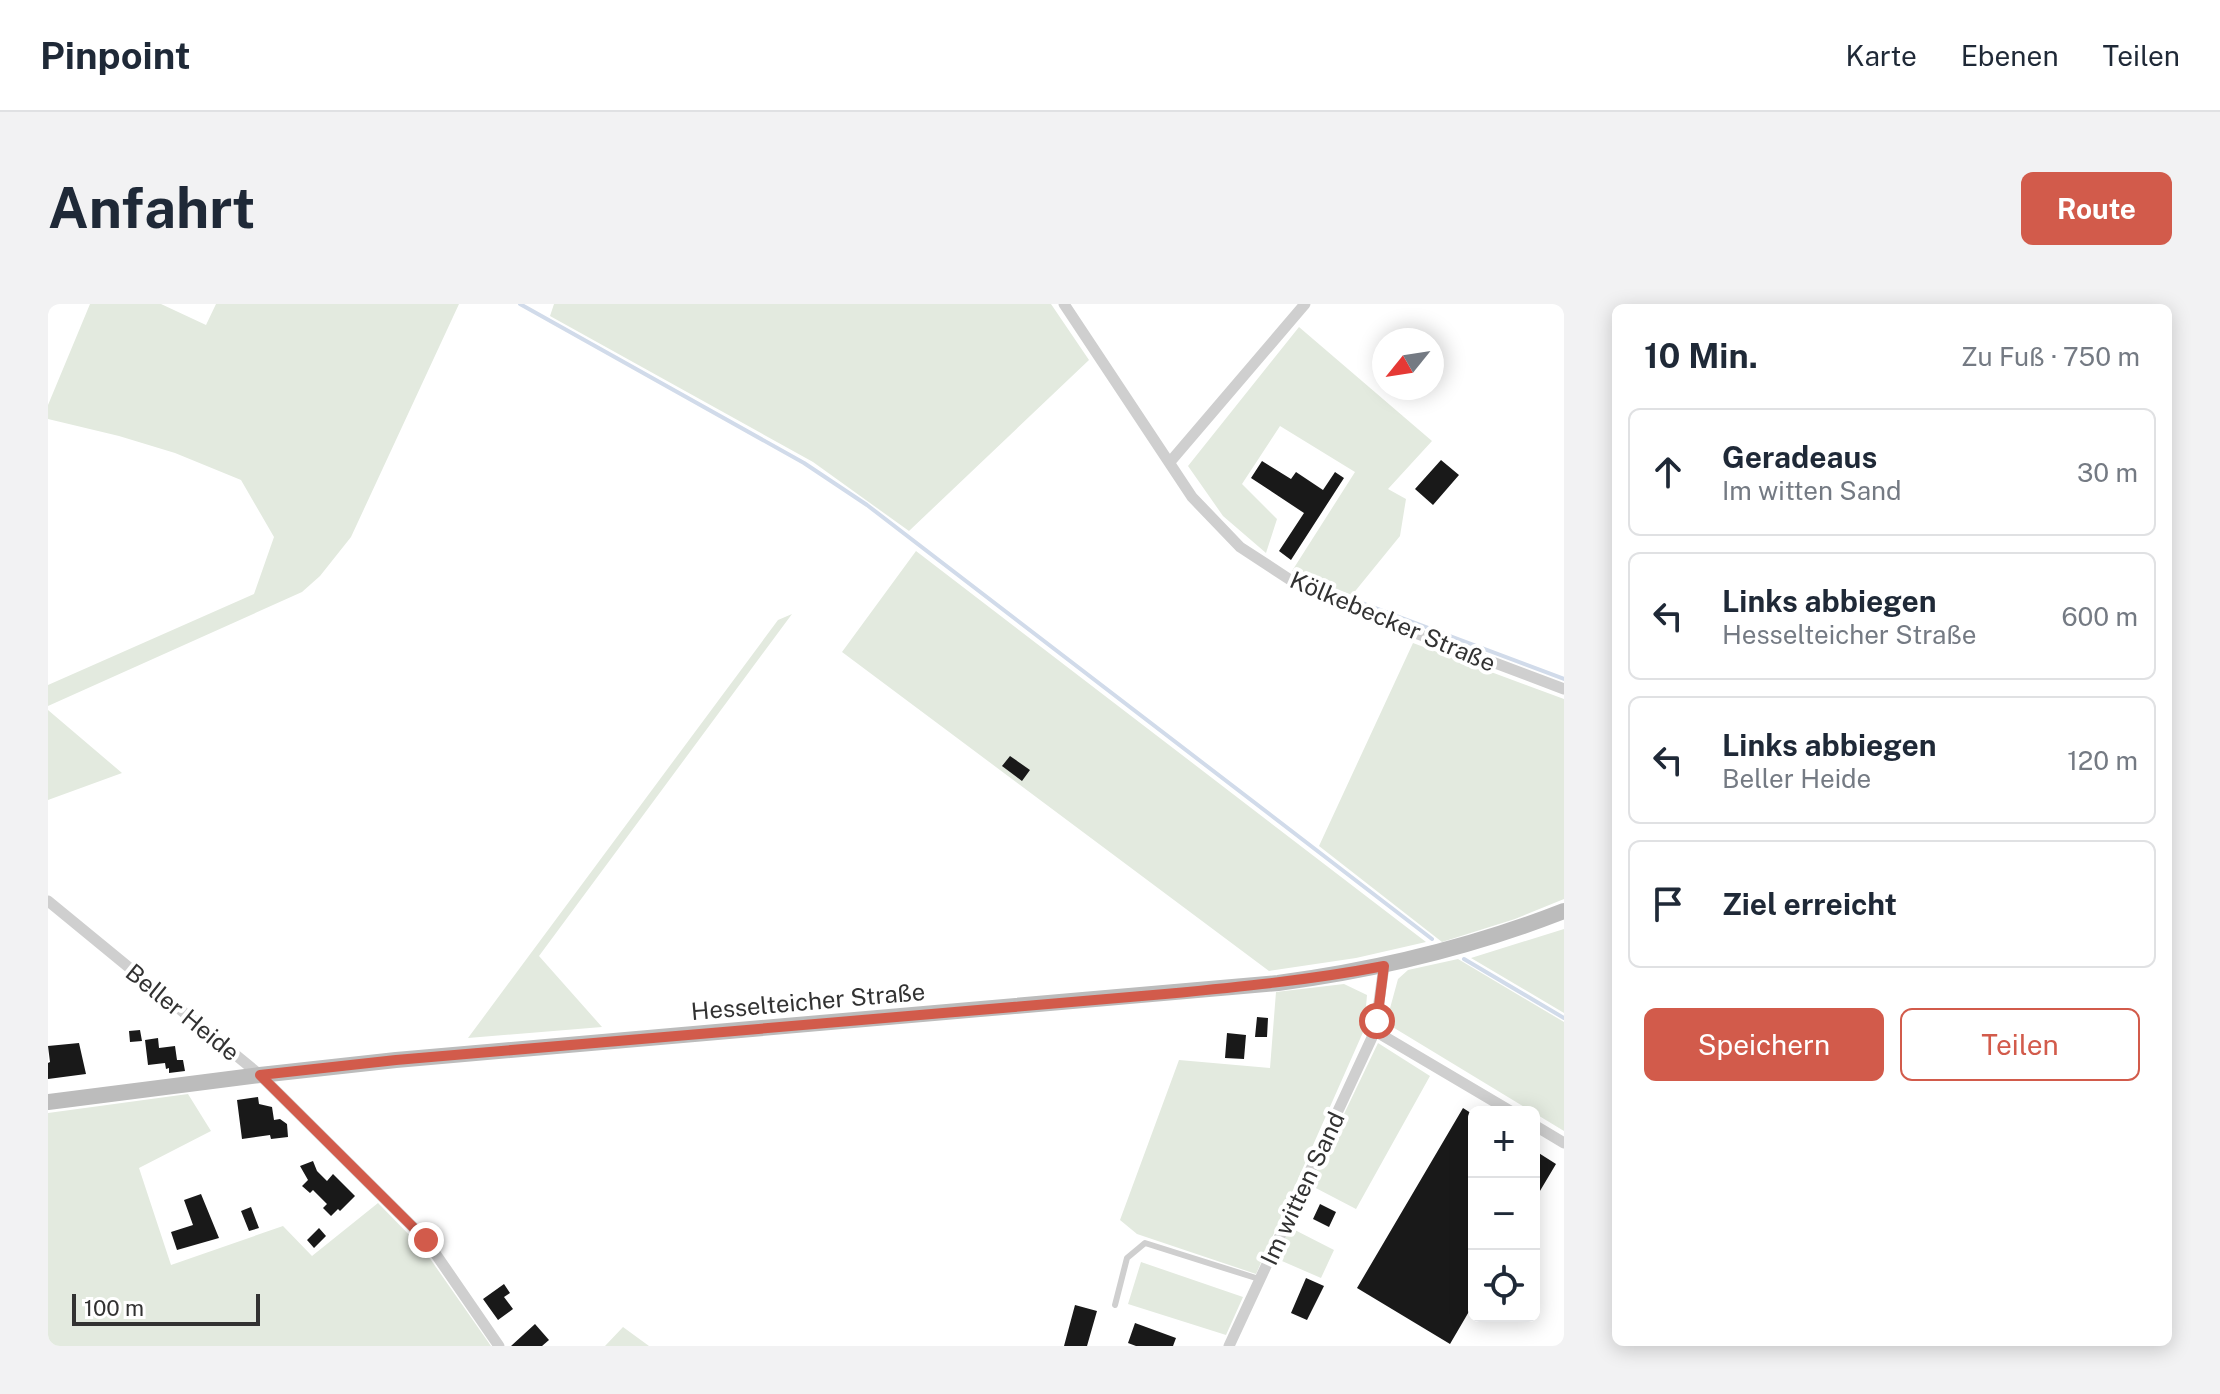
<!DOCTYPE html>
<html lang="de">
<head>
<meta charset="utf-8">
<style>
  body { margin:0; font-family:"Public Sans",sans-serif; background:#f2f2f3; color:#1f2937 }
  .controls { position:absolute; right:24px; bottom:24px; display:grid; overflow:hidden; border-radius:12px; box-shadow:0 4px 20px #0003 }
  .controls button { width:72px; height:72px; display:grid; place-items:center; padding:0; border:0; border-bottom:2px solid #e0e1e3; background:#fff; color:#1f2937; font:40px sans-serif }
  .compass { position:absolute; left:1324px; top:24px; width:72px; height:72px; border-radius:50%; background:#fff; box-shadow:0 4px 20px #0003; rotate:240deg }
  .scale { position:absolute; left:24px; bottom:20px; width:188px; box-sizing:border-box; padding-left:8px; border:4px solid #323232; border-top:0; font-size:22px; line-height:28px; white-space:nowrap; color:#323232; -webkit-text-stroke:6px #fff; paint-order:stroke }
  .stop { position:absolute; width:24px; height:24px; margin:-18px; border:6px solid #d25b4b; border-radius:50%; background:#fff }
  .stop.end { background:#d25b4b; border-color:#fff; box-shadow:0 2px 8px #0008 }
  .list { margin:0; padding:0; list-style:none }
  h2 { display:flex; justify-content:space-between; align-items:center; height:104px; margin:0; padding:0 32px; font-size:34px }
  h2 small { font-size:26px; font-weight:400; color:#747a83 }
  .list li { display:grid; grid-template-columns:52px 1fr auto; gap:24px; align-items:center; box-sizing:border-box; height:128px; margin:0 16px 16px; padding:0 16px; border:2px solid #e0e1e3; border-radius:12px }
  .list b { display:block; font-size:30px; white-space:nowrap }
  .list p { margin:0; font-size:26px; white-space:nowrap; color:#747a83 }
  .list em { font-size:26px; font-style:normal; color:#747a83 }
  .actions { display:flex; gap:16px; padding:24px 32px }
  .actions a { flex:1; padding:18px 0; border:2px solid #d25b4b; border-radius:12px; text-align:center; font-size:28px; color:#d25b4b }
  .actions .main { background:#d25b4b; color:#fff }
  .icon { flex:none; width:44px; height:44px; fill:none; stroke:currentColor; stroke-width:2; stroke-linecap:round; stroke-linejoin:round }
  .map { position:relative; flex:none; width:1516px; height:1042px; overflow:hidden; border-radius:12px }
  header { display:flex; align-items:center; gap:48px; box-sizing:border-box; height:112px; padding:0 40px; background:#fff; border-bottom:2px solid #e0e1e3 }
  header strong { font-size:38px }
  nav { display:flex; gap:44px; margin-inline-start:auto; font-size:28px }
  .intro { display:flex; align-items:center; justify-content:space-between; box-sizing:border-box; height:192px; padding:0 48px }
  h1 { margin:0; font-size:56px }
  .button { padding:20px 36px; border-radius:12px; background:#d25b4b; color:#fff; font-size:28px; font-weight:700 }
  main { display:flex; gap:48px; padding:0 48px }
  aside { flex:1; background:#fff; border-radius:12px; box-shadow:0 4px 20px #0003 }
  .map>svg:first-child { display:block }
</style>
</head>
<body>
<header>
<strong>Pinpoint</strong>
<nav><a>Karte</a><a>Ebenen</a><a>Teilen</a></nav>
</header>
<div class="intro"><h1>Anfahrt</h1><a class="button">Route</a></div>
<main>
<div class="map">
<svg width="1516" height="1042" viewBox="0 0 1516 1042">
  <rect width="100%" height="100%" fill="#fff"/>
  <path fill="#e3eadf" d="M42,0H113L158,21L168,0H411L303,233L272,272L254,288L0,402V381L206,290L226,233L193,176L127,149L71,132L0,115V101Z
    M506,0H1003L1041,56L861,227L765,158L502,12Z
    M1251,23L1384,137L1340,185L1358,195L1352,232L1304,291L1244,267L1307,168L1232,122L1194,180L1229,215L1218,249L1175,212L1140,162Z
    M868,247L1378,638L1308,654L1221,667L794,348Z
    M744,310L491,652L554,723L420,734L730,316Z
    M1365,339L1516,395V595L1467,615L1394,638L1271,542Z
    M0,406L74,469L0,496Z
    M1516,625V709L1423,654Z
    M1410,655L1516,718V827L1338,719L1350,675L1360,666Z
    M1296,680L1319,691L1316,726L1208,970L1089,930L1072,916L1131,756L1222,764L1228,688Z
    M1330,739L1382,772L1308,905L1262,881Z
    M140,790L163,827L91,864L123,961L235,922L264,952L330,899L376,946L443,1042H0V809Z
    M1241,923L1286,946L1273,974L1227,954Z
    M1093,958L1195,993L1178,1031L1080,1000Z
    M575,1023L601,1042H557Z"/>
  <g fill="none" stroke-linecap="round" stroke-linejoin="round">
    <path stroke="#d1dbea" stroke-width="4" d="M472,0L756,159L819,201L1384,635
      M1314,299L1516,375
      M1416,655L1516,714"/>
  </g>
  <path fill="#191919" d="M1393,156L1411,171L1385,201L1367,185Z
    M1214,157L1243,175L1248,168L1275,186L1287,168L1296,174L1243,256L1231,247L1256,209L1203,174Z
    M962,452L982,466L974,477L954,462Z
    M1209,713L1220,714L1219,733H1207Z
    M92,726L94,737L82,738L81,727Z
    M1179,729L1198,731L1196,755L1177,754Z
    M110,734L111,744L127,742L129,756H135L137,767L121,769V764L118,765L117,759L100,761L97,736Z
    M31,739L38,770L0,775V759L2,758L0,742Z
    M210,793L211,800L224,803L226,816L232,815L239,820L240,833L223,835L222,831L194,835L189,796Z
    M1415,804L1426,811V999L1402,1040L1309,984Z
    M1486,846L1508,860L1486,897Z
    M265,857L269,867L279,877L285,870L307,892L292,907L290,905L283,912L275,904L279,900L265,886L262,889L254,882L260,876L252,862Z
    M153,890L171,934L129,946L123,928L145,921L136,896Z
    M1272,900L1288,908L1281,923L1265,915Z
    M203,903L211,924L201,927L193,907Z
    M271,924L278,932L266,944L259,936Z
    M1258,974L1276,982L1259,1016L1243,1009Z
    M456,980L462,989L456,993L465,1005L450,1016L435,995Z
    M1027,1001L1049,1007L1039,1042H1016Z
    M1087,1019L1128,1034L1125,1042H1088L1080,1039Z
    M487,1020L501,1036L494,1042H463Z"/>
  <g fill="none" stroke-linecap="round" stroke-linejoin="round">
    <path stroke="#cfcfcf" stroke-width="6" d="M1067,1001L1079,954L1097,939L1211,975"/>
    <path stroke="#cfcfcf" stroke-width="11" d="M1016,0L1144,193L1192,243L1247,279L1301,304L1516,385
      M1122,158L1257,0
      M0,597L212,771L378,936L451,1042
      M1327,727L1464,808
      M1486,821L1516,839
      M1181,1042L1327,727L1336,662"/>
    <path stroke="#bcbcbc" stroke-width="16" d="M0,798L212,771L348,756L1230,679C1328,666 1424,643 1516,607"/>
  </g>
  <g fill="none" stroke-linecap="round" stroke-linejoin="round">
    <path stroke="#d25b4b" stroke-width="10" d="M378,936L212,771L348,756L1117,690C1190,683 1263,676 1336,662L1329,717"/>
  </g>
  <g text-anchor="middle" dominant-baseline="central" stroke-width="8" stroke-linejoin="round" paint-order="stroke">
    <g font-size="24" fill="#323232" stroke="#fff">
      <text transform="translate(1345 317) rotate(23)">Kölkebecker Straße</text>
      <text transform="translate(760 697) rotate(-5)">Hesselteicher Straße</text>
      <text transform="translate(135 708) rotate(39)">Beller Heide</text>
      <text transform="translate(1254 884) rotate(-65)">Im witten Sand</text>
    </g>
  </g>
</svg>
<div class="controls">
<button>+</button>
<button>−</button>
<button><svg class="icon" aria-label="locate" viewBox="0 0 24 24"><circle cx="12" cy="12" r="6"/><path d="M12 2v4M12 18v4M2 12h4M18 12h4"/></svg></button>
</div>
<svg class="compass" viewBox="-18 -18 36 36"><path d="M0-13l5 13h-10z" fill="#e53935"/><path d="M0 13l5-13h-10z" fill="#747a83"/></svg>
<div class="scale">100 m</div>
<div class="stop" style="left:1329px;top:717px"></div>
<div class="stop end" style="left:378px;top:936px"></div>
</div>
<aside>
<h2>10 Min.<small>Zu Fuß · 750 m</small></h2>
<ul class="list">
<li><svg class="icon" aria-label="ahead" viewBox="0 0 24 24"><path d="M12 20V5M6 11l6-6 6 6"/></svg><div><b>Geradeaus</b><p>Im witten Sand</p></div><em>30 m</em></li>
<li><svg class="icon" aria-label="left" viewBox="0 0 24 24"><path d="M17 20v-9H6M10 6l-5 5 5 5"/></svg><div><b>Links abbiegen</b><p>Hesselteicher Straße</p></div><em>600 m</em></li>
<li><svg class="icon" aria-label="left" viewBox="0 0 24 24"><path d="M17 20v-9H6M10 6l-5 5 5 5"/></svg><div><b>Links abbiegen</b><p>Beller Heide</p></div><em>120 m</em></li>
<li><svg class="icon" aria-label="arrive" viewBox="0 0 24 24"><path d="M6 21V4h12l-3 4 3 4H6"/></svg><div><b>Ziel erreicht</b></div></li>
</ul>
<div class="actions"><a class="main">Speichern</a><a>Teilen</a></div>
</aside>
</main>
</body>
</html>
